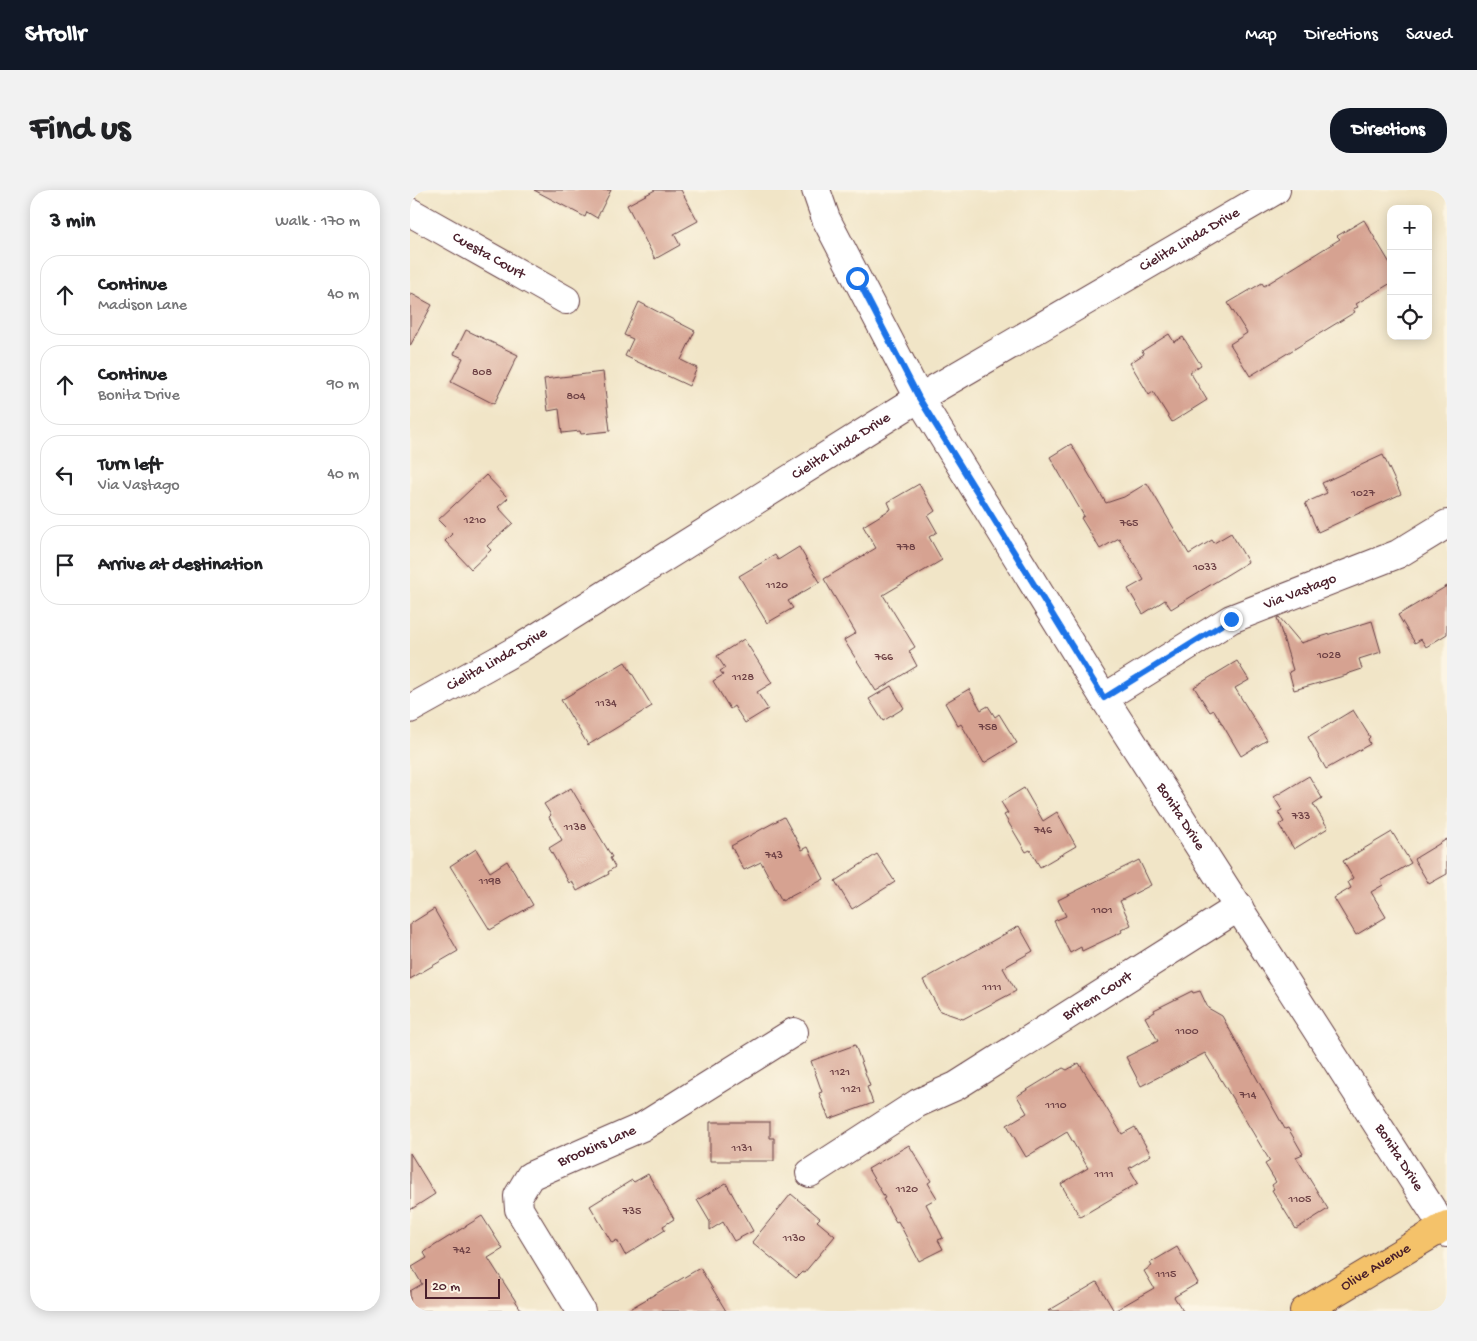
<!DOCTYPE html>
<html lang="en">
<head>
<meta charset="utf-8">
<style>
  body { margin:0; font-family:"Gochi Hand",sans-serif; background:#f2f2f2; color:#202124 }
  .controls { position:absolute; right:15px; top:15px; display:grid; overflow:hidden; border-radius:10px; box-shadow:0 2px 12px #0003 }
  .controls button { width:45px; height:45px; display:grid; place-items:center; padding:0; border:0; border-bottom:1px solid #e0e0e0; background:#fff; color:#202124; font:25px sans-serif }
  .scale { position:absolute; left:15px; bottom:12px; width:75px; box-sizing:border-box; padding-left:5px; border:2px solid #4a1f2b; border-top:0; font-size:14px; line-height:18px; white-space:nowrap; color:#4a1f2b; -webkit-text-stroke:4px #fcf5e5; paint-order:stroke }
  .stop { position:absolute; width:15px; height:15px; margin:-11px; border:4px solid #1a73e8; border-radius:50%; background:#fff }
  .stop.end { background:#1a73e8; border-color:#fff; box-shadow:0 1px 5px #0008 }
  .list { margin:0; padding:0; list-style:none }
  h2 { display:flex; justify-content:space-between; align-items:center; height:65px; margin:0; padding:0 20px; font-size:21px }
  h2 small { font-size:16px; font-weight:400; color:#757577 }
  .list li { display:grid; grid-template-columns:32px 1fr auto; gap:15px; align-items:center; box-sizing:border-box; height:80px; margin:0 10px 10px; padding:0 10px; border:1px solid #e0e0e0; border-radius:20px }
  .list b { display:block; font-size:19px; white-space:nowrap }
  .list p { margin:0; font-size:16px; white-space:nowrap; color:#757577 }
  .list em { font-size:16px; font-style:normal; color:#757577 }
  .icon { flex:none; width:28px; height:28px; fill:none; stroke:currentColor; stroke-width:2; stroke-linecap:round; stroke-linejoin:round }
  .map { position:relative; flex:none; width:1037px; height:1121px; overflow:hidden; border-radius:20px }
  header { display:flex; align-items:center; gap:30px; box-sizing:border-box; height:70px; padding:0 25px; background:#111827; color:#fff }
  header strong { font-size:24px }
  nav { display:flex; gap:28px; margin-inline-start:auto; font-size:18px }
  .intro { display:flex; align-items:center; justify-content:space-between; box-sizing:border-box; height:120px; padding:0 30px }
  h1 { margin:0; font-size:35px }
  .button { padding:12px 22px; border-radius:20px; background:#111827; color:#fff; font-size:18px; font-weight:700 }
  main { display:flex; gap:30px; padding:0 30px }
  aside { flex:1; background:#fff; border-radius:20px; box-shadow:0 2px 12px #0003 }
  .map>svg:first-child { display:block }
</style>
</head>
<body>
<header>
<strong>Strollr</strong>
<nav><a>Map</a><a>Directions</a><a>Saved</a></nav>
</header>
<div class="intro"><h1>Find us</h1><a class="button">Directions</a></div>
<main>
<aside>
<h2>3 min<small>Walk · 170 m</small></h2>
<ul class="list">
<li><svg class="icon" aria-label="ahead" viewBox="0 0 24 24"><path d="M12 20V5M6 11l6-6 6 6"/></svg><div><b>Continue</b><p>Madison Lane</p></div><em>40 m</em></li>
<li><svg class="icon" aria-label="ahead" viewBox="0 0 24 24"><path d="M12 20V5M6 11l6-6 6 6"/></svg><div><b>Continue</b><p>Bonita Drive</p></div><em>90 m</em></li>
<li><svg class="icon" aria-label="left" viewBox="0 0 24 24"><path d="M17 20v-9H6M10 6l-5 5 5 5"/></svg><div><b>Turn left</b><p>Via Vastago</p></div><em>40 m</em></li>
<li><svg class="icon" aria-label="arrive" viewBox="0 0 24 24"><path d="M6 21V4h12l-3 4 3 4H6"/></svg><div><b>Arrive at destination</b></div></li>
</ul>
</aside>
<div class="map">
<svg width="1037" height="1121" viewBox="0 0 1037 1121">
  <rect width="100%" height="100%" fill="#fcf5e5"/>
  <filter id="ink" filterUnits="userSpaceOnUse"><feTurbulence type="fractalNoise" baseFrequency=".02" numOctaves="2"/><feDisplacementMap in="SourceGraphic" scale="10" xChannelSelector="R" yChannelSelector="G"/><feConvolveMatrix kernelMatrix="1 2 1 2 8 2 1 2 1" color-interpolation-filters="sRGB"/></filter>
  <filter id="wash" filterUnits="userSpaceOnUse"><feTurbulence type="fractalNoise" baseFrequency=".0096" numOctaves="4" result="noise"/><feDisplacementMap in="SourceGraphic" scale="20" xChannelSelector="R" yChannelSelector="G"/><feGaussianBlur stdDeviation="1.12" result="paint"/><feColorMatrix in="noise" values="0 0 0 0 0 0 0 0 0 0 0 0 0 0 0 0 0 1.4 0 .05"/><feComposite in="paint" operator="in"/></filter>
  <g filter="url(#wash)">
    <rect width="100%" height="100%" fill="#f1e5c7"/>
    <g id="blocks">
      <path fill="#d6a291" d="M124,0H201L187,28L177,22L175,27Z
        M245,0H271L288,31L264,44L270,55L245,69L217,15Z
        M954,30L981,75V93L946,114L948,117L943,119L945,122L840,186L820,154L837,143L818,113L852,93L854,96L930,49L927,46Z
        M0,103L22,115L0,156Z
        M229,112L285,141L271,170L287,178L279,196L215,166L223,149L214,145Z
        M56,140L108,165L84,214L41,192L53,168L44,164Z
        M759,144L764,152L773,147L791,175L780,182L797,210L762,232L743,202L739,205L720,173L734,164L732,161Z
        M193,182L200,241L171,244L170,241L152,243L149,219L138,221L134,189Z
        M661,254L696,313L714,307L737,293L779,364L802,350L804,353L821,343L838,372L761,419L755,410L733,424L718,399L734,390L709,348L690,359L671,328L674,326L640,267Z
        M973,265L991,304L908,342L895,313L917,303L912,293Z
        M76,285L98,308L88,317L103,333L77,356L81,360L61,379L35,351L42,344L28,330Z
        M509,294L525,321L518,326L527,342L519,347L532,370L473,405L505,457L499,461L507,476L466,501L434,450L446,443L414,389L466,358L453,336L481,319L478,312Z
        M389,357L410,392L378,411L383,418L357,433L329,386L365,365L368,370Z
        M1037,396V444L1016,457L1011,449L1005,453L988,425Z
        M869,427L891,453L962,431L971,462L949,469L952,479L937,484V485L884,500L879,482L883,480L867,428Z
        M334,449L362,493L347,502L358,519L335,533L324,516L320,519L303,491L313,485L310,481L315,478L307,466Z
        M827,471L839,490L825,498L857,550L831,566L804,520L800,522L784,497Z
        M215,472L242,516L178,555L151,510Z
        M481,496L494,518L473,531L459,509Z
        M559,499L571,520L578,516L585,527L589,524L607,553L574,573L551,534L548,536L535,513Z
        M943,520L960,547L958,549L960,554L916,579L898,547Z
        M899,586L912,608L903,614L918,638L884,659L869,635L874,632L868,622L872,620L864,607Z
        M161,598L202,667L200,668L205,677L198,682L199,684L167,701L162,691L159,693L139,658L152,650L139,627L141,625L134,614Z
        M614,598L633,631L647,622L666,656L630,677L620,660L616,662L594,625L598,623L591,612Z
        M374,627L392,660L398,657L414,689L372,711L351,672L334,680L321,656Z
        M982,642L1001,673L971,691L973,695L961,702L976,727L946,745L924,708L941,698L938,692L943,688L933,671Z
        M1037,649V684L1019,694L1004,669Z
        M66,659L80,682L97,671L123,715L80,740L40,676Z
        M467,664L485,692L442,719L425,691Z
        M729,670L741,695L710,711L721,735L711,740L712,742L672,761L671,757L660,763L644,731L656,726L648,710Z
        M24,719L48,761L0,789V734Z
        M609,736L623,761L593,778L606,801L553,829L530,821L513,790Z
        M782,801L783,803L790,801L798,818L812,826L875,939L878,938L893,964L886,967L918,1019L886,1039L862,1000L864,999L862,995L866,992L855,974L860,971L795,863L731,896L716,867L748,851L735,827L745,822L744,820Z
        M445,855L460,896L457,897L463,913L419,929L409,903L412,902L401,871Z
        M669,873L712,944L725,937L741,965L719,978L728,993L670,1027L651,994L678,978L657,942L616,967L597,935L617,923L607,906L653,878L657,880Z
        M300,932H360V948H364V971H300Z
        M499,955L521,991L518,993L527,1008L516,1014L533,1048L528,1050L533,1059L509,1071L488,1031L486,1032L473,1009L475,1008L458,979Z
        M0,963L25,1004L0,1020Z
        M238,984L264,1029L253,1036L255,1040L215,1065L207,1050L202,1053L180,1016L222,990L224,992Z
        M316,993L343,1041L324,1051L313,1032L300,1040V1032L287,1010Z
        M381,1004L410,1028L407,1031L425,1046L394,1083L392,1082L386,1088L342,1052Z
        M72,1026L93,1059L78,1068L112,1121H0V1101L12,1094L2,1077L17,1068L14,1063L16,1061Z
        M767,1057L788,1093L764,1107L773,1121H638L687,1092L704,1121L744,1098L734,1081L742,1076L740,1073Z
        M290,1078L316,1121H216Z"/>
    </g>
  </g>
  <g filter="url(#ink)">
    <use href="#blocks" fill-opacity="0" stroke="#633d42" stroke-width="1"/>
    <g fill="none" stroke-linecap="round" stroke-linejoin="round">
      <defs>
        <g id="minor">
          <path id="s1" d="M406,0L416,29L509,208L694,508L1037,1043"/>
          <path id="s2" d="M0,22L156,110"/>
          <path id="s3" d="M694,508L821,429L988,364L1037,334"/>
          <path id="s4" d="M0,519L110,458L509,208L866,0"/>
          <path id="s5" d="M400,983L508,913L546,896L829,717"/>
          <path id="s6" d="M171,1121L109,1019L108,1006L120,986L232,937L384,842"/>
        </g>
        <g id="major">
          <path id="s7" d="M894,1121L1037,1035"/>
        </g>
      </defs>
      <use href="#minor" stroke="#633d42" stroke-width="30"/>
      <use href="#major" stroke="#633d42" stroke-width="30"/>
      <use href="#minor" stroke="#fff" stroke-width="28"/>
      <use href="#major" stroke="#f4c26a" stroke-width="28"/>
    </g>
  </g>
  <g fill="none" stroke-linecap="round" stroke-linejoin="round" filter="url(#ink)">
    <path stroke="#1a73e8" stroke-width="6" d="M447,88L509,208L694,508L821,429"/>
  </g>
  <g text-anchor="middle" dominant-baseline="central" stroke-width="5" stroke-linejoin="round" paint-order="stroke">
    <g font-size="12" fill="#6d4044">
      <text x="72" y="183">808</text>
      <text x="166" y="207">804</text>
      <text x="953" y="304">1027</text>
      <text x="65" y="331">1210</text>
      <text x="719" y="334">765</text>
      <text x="496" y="358">778</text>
      <text x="795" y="378">1033</text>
      <text x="367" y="396">1120</text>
      <text x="919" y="466">1028</text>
      <text x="474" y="468">766</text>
      <text x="333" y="488">1128</text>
      <text x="196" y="514">1134</text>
      <text x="578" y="538">758</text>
      <text x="891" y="627">733</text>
      <text x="165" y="638">1138</text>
      <text x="633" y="641">746</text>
      <text x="364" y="666">743</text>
      <text x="80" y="692">1198</text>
      <text x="692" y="721">1101</text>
      <text x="582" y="798">1111</text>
      <text x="777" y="842">1100</text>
      <text x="430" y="883">1121</text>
      <text x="441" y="900">1121</text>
      <text x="838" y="906">714</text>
      <text x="646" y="916">1110</text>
      <text x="332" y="959">1131</text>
      <text x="694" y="985">1111</text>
      <text x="497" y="1000">1120</text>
      <text x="890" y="1010">1105</text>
      <text x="222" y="1022">735</text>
      <text x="384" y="1049">1130</text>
      <text x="52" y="1061">742</text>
      <text x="756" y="1085">1115</text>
    </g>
    <g font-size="15" fill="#4a1f2b" stroke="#fcf5e5">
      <text stroke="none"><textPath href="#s4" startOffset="910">Cielita Linda Drive</textPath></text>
      <text stroke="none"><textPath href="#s2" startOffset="90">Cuesta Court</textPath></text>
      <text stroke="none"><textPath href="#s4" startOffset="505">Cielita Linda Drive</textPath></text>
      <text stroke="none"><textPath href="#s3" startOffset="224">Via Vastago</textPath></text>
      <text stroke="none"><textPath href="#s4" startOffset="100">Cielita Linda Drive</textPath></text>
      <text stroke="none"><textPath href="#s1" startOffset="726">Bonita Drive</textPath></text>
      <text stroke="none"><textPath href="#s5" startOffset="338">Britem Court</textPath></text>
      <text stroke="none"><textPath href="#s6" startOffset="229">Brookins Lane</textPath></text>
      <text stroke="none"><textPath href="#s1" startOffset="1131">Bonita Drive</textPath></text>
      <text stroke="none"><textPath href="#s7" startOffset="84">Olive Avenue</textPath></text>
    </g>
  </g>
</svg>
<div class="controls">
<button>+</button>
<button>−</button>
<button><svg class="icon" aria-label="locate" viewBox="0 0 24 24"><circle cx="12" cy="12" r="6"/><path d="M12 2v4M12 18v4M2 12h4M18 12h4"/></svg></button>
</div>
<div class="scale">20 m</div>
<div class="stop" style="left:447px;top:88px"></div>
<div class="stop end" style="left:821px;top:429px"></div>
</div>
</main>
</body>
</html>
